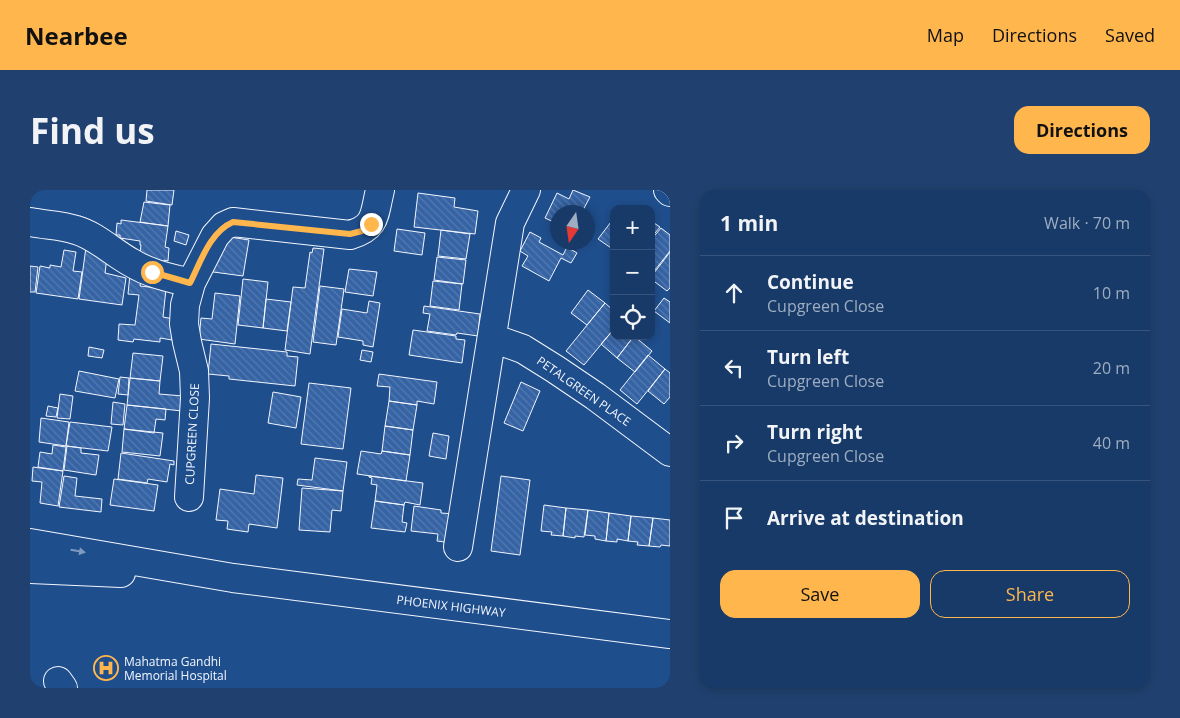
<!DOCTYPE html>
<html lang="en">
<head>
<meta charset="utf-8">
<style>
  body { margin:0; font-family:"Open Sans",sans-serif; background:#20416f; color:#f1f3f6 }
  .controls { position:absolute; right:15px; top:15px; display:grid; overflow:hidden; border-radius:10px; box-shadow:0 2px 8px #0003 }
  .controls button { width:45px; height:45px; display:grid; place-items:center; padding:0; border:0; border-bottom:1px solid #36547d; background:#173a69; color:#f1f3f6; font:25px sans-serif }
  .compass { position:absolute; left:520px; top:15px; width:45px; height:45px; border-radius:50%; background:#173a69; box-shadow:0 2px 8px #0003; rotate:193deg }
  .stop { position:absolute; width:15px; height:15px; margin:-11px; border:4px solid #ffb74d; border-radius:50%; background:#fff }
  .stop.end { background:#ffb74d; border-color:#fff; box-shadow:0 1px 5px #0008 }
  .list { margin:0; padding:0; list-style:none }
  h2 { display:flex; justify-content:space-between; align-items:center; height:65px; margin:0; padding:0 20px; font-size:21px }
  h2 small { font-size:16px; font-weight:400; color:#9eadc0 }
  .list li { display:grid; grid-template-columns:32px 1fr auto; gap:15px; align-items:center; box-sizing:border-box; height:75px; padding:0 20px; border-top:1px solid #36547d }
  .list b { display:block; font-size:19px; white-space:nowrap }
  .list p { margin:0; font-size:16px; white-space:nowrap; color:#9eadc0 }
  .list em { font-size:16px; font-style:normal; color:#9eadc0 }
  .actions { display:flex; gap:10px; padding:15px 20px }
  .actions a { flex:1; padding:11px 0; border:1px solid #ffb74d; border-radius:15px; text-align:center; font-size:18px; color:#ffb74d }
  .actions .main { background:#ffb74d; color:#111 }
  .icon { flex:none; width:28px; height:28px; fill:none; stroke:currentColor; stroke-width:2; stroke-linecap:round; stroke-linejoin:round }
  .map { position:relative; flex:none; width:640px; height:498px; overflow:hidden; border-radius:15px }
  header { display:flex; align-items:center; gap:30px; box-sizing:border-box; height:70px; padding:0 25px; background:#ffb74d; color:#111 }
  header strong { font-size:24px }
  nav { display:flex; gap:28px; margin-inline-start:auto; font-size:18px }
  .intro { display:flex; align-items:center; justify-content:space-between; box-sizing:border-box; height:120px; padding:0 30px }
  h1 { margin:0; font-size:35px }
  .button { padding:12px 22px; border-radius:15px; background:#ffb74d; color:#111; font-size:18px; font-weight:700 }
  main { display:flex; gap:30px; padding:0 30px }
  aside { flex:1; background:#173a69; border-radius:15px; box-shadow:0 2px 8px #0003 }
  .map>svg:first-child { display:block }
</style>
</head>
<body>
<header>
<strong>Nearbee</strong>
<nav><a>Map</a><a>Directions</a><a>Saved</a></nav>
</header>
<div class="intro"><h1>Find us</h1><a class="button">Directions</a></div>
<main>
<div class="map">
<svg width="640" height="498" viewBox="0 0 640 498">
  <defs>
    <pattern id="building-back-hatch" width="6" height="6" patternUnits="userSpaceOnUse" patternTransform="scale(1.25)"><rect width="6" height="6" fill="#3563a3"/><path d="M-1 5l2 2M0 0l6 6M5-1l2 2" fill="none" stroke="#537ab1"/></pattern>
  </defs>
  <rect width="100%" height="100%" fill="#1f4e8c"/>
  <path fill="url(#building-back-hatch)" stroke="#f2f6ff" d="M117,0H144L142,15L116,11Z
    M543,0L560,7L552,22H528V34L515,28L527,3L539,9Z
    M388,3L425,8L424,17L448,21L445,44L384,37Z
    M114,12L140,15L138,36L110,32Z
    M584,28V60L568,49Z
    M91,30L138,36L135,57L139,58L138,71L134,70V75L110,63L111,55H110V51L90,48V45H86L87,33L91,34Z
    M621,31L630,37L621,48Z
    M631,38L640,45V61L621,85V50Z
    M367,39L395,43L392,65L364,61Z
    M411,40L440,44L436,69L408,66Z
    M146,41L159,45L156,55L144,51Z
    M500,42L511,48L509,52L533,65L537,57L547,63L541,73L531,68L519,91L492,76L498,66L490,61Z
    M200,47L219,50L213,86L176,81Z
    M56,57L78,60L75,83L96,88L92,115L49,109Z
    M283,58L294,59L280,164L255,160L263,97L275,98L280,62L282,63Z
    M34,60L46,62L43,81L52,82L48,109L6,103L10,76L20,78V75L31,77Z
    M640,62V98L637,101L621,89V87Z
    M407,67L436,70L433,94L404,90Z
    M0,76L8,77L5,102H0Z
    M319,79L347,82L343,106L315,102Z
    M100,84L112,85L110,96L136,99L133,127L144,129L142,150L130,148V152L104,149L103,152L88,150L89,134L105,135L109,105L98,104Z
    M213,89L238,92L233,138L208,135Z
    M403,91L432,94L429,120L400,116Z
    M290,96L314,99L306,155L283,152Z
    M558,100L575,113L557,135L541,123Z
    M185,103L210,106L205,154L169,149L171,128L182,129Z
    M634,108L640,112V133L624,121Z
    M236,109L261,112L257,141L233,138Z
    M339,111L350,113L343,157L333,155V151L308,147L312,119L337,123Z
    M575,113L584,121V139L554,175L536,161Z
    M394,116L450,124L448,146L427,143L426,145L397,141L400,124L393,123Z
    M584,139V146H604L587,168L571,154Z
    M383,140L426,146V149L435,150L432,173L379,165Z
    M604,146L622,161L605,182L587,168Z
    M181,154L257,162V166L268,167L265,196L199,189V186L178,184Z
    M59,157L74,160L72,168L58,166Z
    M332,160L343,162L341,172L330,170Z
    M103,163L133,166L130,191L100,188Z
    M618,165L635,179L607,214L590,200Z
    M635,179L640,183V207L634,214L618,201Z
    M49,181L89,189L85,208L45,201Z
    M349,184L407,192L404,214L387,211V215L359,211L360,197L347,196Z
    M90,187L99,188L98,205L88,204Z
    M100,188L130,191L129,204L153,206L152,221L97,215Z
    M491,192L510,201L493,241L474,233Z
    M279,193L321,198L313,259L271,254Z
    M243,202L271,207L266,238L238,233Z
    M30,204L43,206L40,229L27,228Z
    M359,211L387,215L383,240L355,236Z
    M83,212L95,214L93,235L81,234Z
    M97,215L136,219L135,230L126,229L124,243L94,239Z
    M18,216L28,218L26,227L16,226Z
    M11,228L39,232L36,256L9,252Z
    M40,232L82,237L78,261L36,256Z
    M355,236L383,240L380,265L352,261Z
    M94,239L133,243L130,266L92,262Z
    M403,243L419,246L416,269L399,266Z
    M23,255L36,257L33,281L8,277L10,262L22,264Z
    M37,256L51,258V263L69,265L66,285L34,280Z
    M331,261L351,264L352,261L380,265L376,291L327,284Z
    M91,263L144,271V275L140,274L137,292L118,289L117,293L88,289Z
    M285,268L317,272L313,301L267,295L268,289L282,290Z
    M3,277L33,281L28,316L10,313L12,292L2,291Z
    M226,285L253,288L247,338L219,334L218,342L197,339L198,331L186,330L190,299L224,304Z
    M34,286L47,288L45,306L72,309L71,322L29,317Z
    M339,286L393,293L390,315L375,312L374,315L345,311L347,295L341,294L342,288L339,287Z
    M471,286L500,290L490,365L461,361Z
    M84,289L128,295L124,321L80,315Z
    M272,298L313,301L311,321L302,320L300,342L269,340Z
    M345,311L374,315L372,332L377,333L375,342L341,338Z
    M514,315L536,318L533,346L521,345L522,342L511,341Z
    M384,316L411,320V323L425,324L422,353L407,351L408,344L381,341Z
    M536,318L558,320L554,347L545,346V348L533,346Z
    M558,320L579,323L576,351L565,349V346L555,345Z
    M579,323L601,326L598,351L587,349V352L576,351Z
    M601,326L623,328L619,356L607,355L608,352L598,351Z
    M623,328L640,330V356L631,355L630,357L619,356Z"/>
  <g fill="none" stroke-linecap="round" stroke-linejoin="round">
    <defs>
      <path id="minor" d="M638,0L640,2
        M0,32C15,35 32,35 46,40C67,46 83,63 102,73C120,84 141,88 161,93
        M462,148L493,159L525,179L565,206L640,262
        M159,307L165,208L164,181L157,152L154,134L155,115L161,93L185,46L194,36L203,32L320,45C347,37 344,24 350,0
        M428,357L480,33L496,0
        M28,491L33,498"/>
      <path id="major" d="M0,353L203,388L640,444
        M0,379L91,383"/>
    </defs>
    <use href="#minor" stroke="#f2f6ff" stroke-width="30"/>
    <use href="#major" stroke="#f2f6ff" stroke-width="30"/>
    <use href="#minor" stroke="#1f4e8c" stroke-width="28"/>
    <use href="#major" stroke="#1f4e8c" stroke-width="28"/>
  </g>
  <defs><path id="oneway-solid" d="M-6-.8H1V-3.2L6.5 0L1 3.2V.8H-6Z" transform="scale(1.25)"/></defs>
  <use fill="#7e9ac0" href="#oneway-solid" transform="translate(48 361) rotate(10)"/>
  <g fill="none" stroke-linecap="round" stroke-linejoin="round">
    <path stroke="#ffb74d" stroke-width="6" d="M122,82L160,93C171,71 180,42 203,32L320,44L332,41L341,34"/>
  </g>
  <defs>
    <symbol id="hospital-ring" viewBox="-11 -11 22 22"><circle r="9.5" fill="#1f4e8c" stroke="#ffb74d" stroke-width="1.5"/><path d="M-5-5h3v3.5h4V-5h3V5h-3V1.5h-4V5h-3Z" fill="#ffb74d"/></symbol>
  </defs>
  <g fill-rule="evenodd">
    <use href="#hospital-ring" x="62" y="464" width="28" height="28"/>
  </g>
  <g text-anchor="middle" dominant-baseline="central" stroke-width="4" stroke-linejoin="round" paint-order="stroke">
    <g font-size="12" fill="#f2f6ff" stroke="#1f4e8c">
      <text transform="translate(554 201) rotate(35)">PETALGREEN PLACE</text>
      <text transform="translate(162 244) rotate(-87)">CUPGREEN CLOSE</text>
      <text transform="translate(421 416) rotate(7)">PHOENIX HIGHWAY</text>
    </g>
    <g font-size="12" fill="#f2f6ff" stroke="#1f4e8c" text-anchor="start">
      <text x="94" y="471">Mahatma Gandhi<tspan x="94" dy="14">Memorial Hospital</tspan></text>
    </g>
  </g>
</svg>
<div class="controls">
<button>+</button>
<button>−</button>
<button><svg class="icon" aria-label="locate" viewBox="0 0 24 24"><circle cx="12" cy="12" r="6"/><path d="M12 2v4M12 18v4M2 12h4M18 12h4"/></svg></button>
</div>
<svg class="compass" viewBox="-18 -18 36 36"><path d="M0-13l5 13h-10z" fill="#e53935"/><path d="M0 13l5-13h-10z" fill="#9eadc0"/></svg>
<div class="stop" style="left:122px;top:82px"></div>
<div class="stop end" style="left:341px;top:34px"></div>
</div>
<aside>
<h2>1 min<small>Walk · 70 m</small></h2>
<ul class="list">
<li><svg class="icon" aria-label="ahead" viewBox="0 0 24 24"><path d="M12 20V5M6 11l6-6 6 6"/></svg><div><b>Continue</b><p>Cupgreen Close</p></div><em>10 m</em></li>
<li><svg class="icon" aria-label="left" viewBox="0 0 24 24"><path d="M17 20v-9H6M10 6l-5 5 5 5"/></svg><div><b>Turn left</b><p>Cupgreen Close</p></div><em>20 m</em></li>
<li><svg class="icon" aria-label="right" viewBox="0 0 24 24"><path d="M7 20v-9h11M14 6l5 5-5 5"/></svg><div><b>Turn right</b><p>Cupgreen Close</p></div><em>40 m</em></li>
<li><svg class="icon" aria-label="arrive" viewBox="0 0 24 24"><path d="M6 21V4h12l-3 4 3 4H6"/></svg><div><b>Arrive at destination</b></div></li>
</ul>
<div class="actions"><a class="main">Save</a><a>Share</a></div>
</aside>
</main>
</body>
</html>
